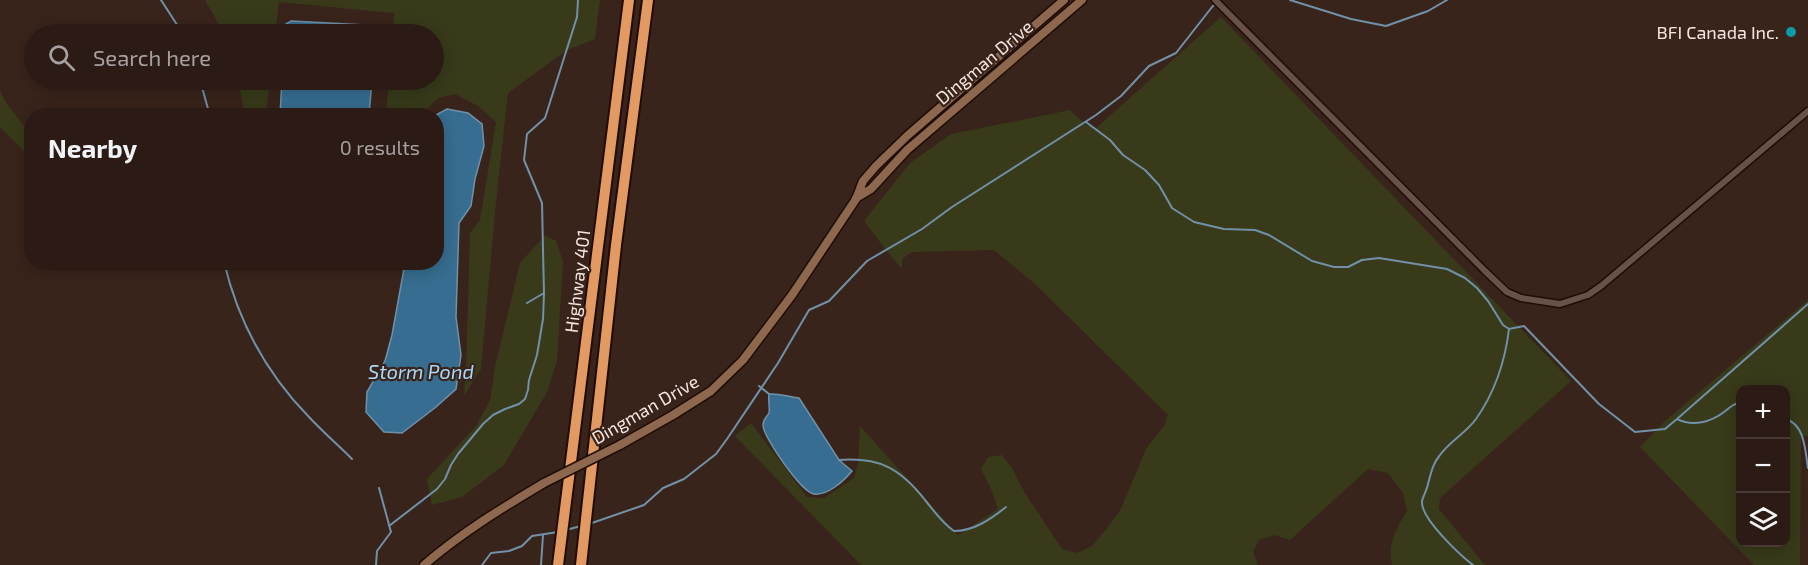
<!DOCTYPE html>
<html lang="en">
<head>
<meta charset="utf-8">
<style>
  body { margin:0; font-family:"Exo 2",sans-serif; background:#33241d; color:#f1f3f6 }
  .controls { position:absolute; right:18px; bottom:18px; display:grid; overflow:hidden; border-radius:12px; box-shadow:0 3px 15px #0003 }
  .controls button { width:54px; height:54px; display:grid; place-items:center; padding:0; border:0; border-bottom:2px solid #473934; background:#2b1b14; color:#f1f3f6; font:30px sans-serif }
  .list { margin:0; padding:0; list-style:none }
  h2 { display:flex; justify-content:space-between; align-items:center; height:78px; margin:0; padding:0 24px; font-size:26px }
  h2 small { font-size:20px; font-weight:400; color:#a6a1a0 }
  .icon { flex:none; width:33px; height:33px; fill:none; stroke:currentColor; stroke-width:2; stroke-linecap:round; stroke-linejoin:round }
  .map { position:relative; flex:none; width:1808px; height:565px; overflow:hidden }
  .search { position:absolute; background:#2b1b14; box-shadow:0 3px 15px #0003; left:24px; top:24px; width:420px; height:66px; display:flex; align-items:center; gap:15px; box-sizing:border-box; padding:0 21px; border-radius:33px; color:#a6a1a0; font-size:22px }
  .panel { position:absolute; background:#2b1b14; box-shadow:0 3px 15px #0003; left:24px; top:108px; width:420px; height:162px; border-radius:24px }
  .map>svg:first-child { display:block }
</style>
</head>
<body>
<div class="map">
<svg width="1808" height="565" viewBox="0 0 1808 565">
  <rect width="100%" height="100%" fill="#39241b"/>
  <path fill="#383a1a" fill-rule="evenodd" d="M205,0H600L595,39L567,50L508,93L496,202L481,369L464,396L466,369L470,233L480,220L496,122L478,106L455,94L438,98L421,115H386L389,80H434V34H393L394,13L279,2L275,34H222L219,25Z
    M1221,17L1571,381L1440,498L1439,509L1485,565H1392C1387,544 1396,529 1407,511L1403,493L1388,473L1368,469L1290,540L1275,535L1259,540L1253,552L1258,565H861L735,436L751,423L807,497L824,498L854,478L858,464L860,426L958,535L998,509L991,489L981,469L988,457L1002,455L1012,468L1023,490L1062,549L1077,553L1092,546L1108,527L1120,511L1146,449L1164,426L1168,415L1035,284L994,250L912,252L902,259V269L886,250L864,221L910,163L951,134L1070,110L1085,124L1096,128Z
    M238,80H270L266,115H245Z
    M0,91L7,104L31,135V158L0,127Z
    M545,235L556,241L563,261L557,361L547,392L504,465L462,497L432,505L427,479L476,426L490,400L495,367L520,263Z
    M1808,300V436H1801L1800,565H1754L1640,447L1665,421ZM1740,390H1786V542H1740Z"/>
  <path fill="#376d90" stroke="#7091a8" stroke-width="1.5" d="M291,21L366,25L373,27L376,34H285L286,24Z
    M282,80H372L369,115H280Z
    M447,109L468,113L482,124L484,146L475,179L471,206L459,223L456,317L461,355L456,389L436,407L402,433L384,432L366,412L367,392L385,361L392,335L405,263L436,262V115Z
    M769,394C779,393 789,397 799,398L839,460L852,471C844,481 827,496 814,494C802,493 763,437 763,425C763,419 767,417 769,413C770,408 768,400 769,394Z"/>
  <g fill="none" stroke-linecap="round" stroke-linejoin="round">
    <path stroke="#7091a8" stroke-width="2" d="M161,0L183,34
      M1290,0L1351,19L1386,26L1428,11L1447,0
      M200,80L210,116
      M1086,122L1110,140L1123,155L1145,170L1159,185L1172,208L1194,222L1224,229L1255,230L1269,235L1312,261L1334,267H1348L1362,260L1379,258L1447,269L1465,278L1477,288L1488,301L1503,325L1509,329
      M224,262C238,321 267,374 309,417C323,432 338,445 352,459
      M527,303L544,293
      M1509,329L1524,326L1599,404L1635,432L1665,429L1677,419C1693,427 1711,422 1724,412C1730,408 1733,403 1740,403
      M759,386L769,394
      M1677,419L1808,304
      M1786,419C1805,425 1805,450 1808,468
      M839,460C879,457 900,468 925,500C934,511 942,523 954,531C974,531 991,519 1006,507
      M589,524L644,505L663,488L684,479L716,454L727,439L778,363L809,310L829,301L867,261L922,229L952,207L1096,115L1121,96L1149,66L1176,53L1212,7L1220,0
      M389,526L437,489L445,479L451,465L458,454L483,424L493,415L505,409L519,404L525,399L528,390L529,380L537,355L543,319L544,294L542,203L524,160L527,134L545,118L577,17L578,0
      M566,530L581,526
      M376,565L377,551L391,532L379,488
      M482,565L491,553L509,551L522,546L532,536L558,532
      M541,565L543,535
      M1473,565C1460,555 1420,518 1422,501C1423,496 1427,490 1428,484C1431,473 1433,463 1440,455C1450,441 1466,433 1476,419C1495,392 1505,362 1509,329"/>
    <defs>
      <path id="street" d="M1215,0L1485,271L1507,292L1521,298L1560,304L1588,295L1601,286L1808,111"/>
      <path id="secondary" d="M856,198L871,189L907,150L1082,0
        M620,445L673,415L711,391L743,360L792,295L856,199L863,181L876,166L907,136L1064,0
        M424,565C461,533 502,508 544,483"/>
      <path id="highway" d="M558,565L629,0
        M581,565L616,245L648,0"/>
    </defs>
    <use href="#street" stroke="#1f0d05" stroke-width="9"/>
    <use href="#secondary" stroke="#1f0d05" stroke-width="11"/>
    <use href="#highway" stroke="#1f0d05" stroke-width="14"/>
    <use href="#street" stroke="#685146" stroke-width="6"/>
    <use href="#secondary" stroke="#8d674e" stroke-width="8"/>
    <use href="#highway" stroke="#e29962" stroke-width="10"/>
    <defs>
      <path id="secondary-bridge" d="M544,483L620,445"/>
    </defs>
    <use href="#secondary-bridge" stroke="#1f0d05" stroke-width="11" stroke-linecap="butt"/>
    <use href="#secondary-bridge" stroke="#8d674e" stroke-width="8"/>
  </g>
  <circle fill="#0f9aa8" stroke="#39241b" stroke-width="2" cx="1791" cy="32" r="6"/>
  <g text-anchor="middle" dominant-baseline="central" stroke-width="4.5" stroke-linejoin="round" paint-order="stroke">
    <g font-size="18" fill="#f4e6df" stroke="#39241b" text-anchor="end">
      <text x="1779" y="32">BFI Canada Inc.</text>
    </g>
    <g font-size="18" fill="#f4e6df" stroke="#39241b">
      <text transform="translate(984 62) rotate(-40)">Dingman Drive</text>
      <text transform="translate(577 281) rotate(-83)">Highway 401</text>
      <text transform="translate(645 409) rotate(-30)">Dingman Drive</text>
    </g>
    <g font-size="20" font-style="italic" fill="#aad8f8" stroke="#39241b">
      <text x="421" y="371">Storm Pond</text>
    </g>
  </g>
</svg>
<div class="controls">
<button>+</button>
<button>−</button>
<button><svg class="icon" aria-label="layers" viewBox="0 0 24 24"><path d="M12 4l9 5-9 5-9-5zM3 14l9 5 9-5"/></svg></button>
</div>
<div class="search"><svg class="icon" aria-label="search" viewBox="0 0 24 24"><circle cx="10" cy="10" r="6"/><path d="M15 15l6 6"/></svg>Search here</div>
<section class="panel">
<h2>Nearby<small>0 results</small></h2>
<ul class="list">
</ul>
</section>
</div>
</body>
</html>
